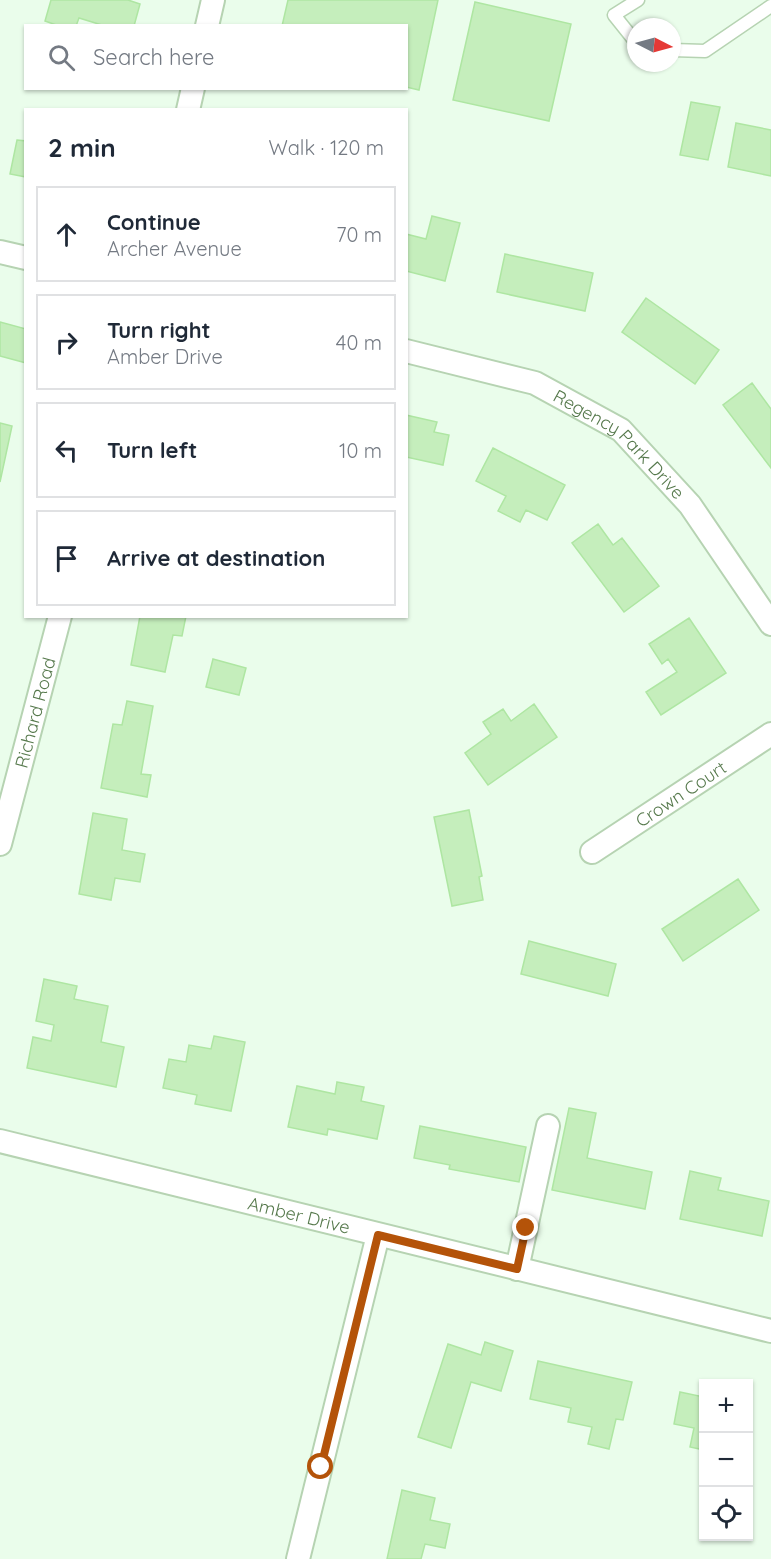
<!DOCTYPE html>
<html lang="en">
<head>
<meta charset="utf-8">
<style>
  body { margin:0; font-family:Quicksand,sans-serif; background:#f2f2f3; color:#1f2937 }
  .controls { position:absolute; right:18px; bottom:18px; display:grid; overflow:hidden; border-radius:0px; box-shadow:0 2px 4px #0004 }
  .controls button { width:54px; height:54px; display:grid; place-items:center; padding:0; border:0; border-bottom:2px solid #e0e1e3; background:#fff; color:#1f2937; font:30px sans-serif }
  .compass { position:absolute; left:627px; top:18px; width:54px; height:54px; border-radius:50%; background:#fff; box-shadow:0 2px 4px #0004; rotate:96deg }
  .stop { position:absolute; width:18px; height:18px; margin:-14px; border:4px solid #b45309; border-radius:50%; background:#fff }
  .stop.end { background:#b45309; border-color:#fff; box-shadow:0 2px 6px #0008 }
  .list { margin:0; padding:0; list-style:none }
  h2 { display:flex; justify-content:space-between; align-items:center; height:78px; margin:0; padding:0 24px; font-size:26px }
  h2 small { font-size:20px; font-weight:400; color:#747a83 }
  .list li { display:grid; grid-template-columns:39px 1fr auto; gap:18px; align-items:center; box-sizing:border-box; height:96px; margin:0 12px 12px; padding:0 12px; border:2px solid #e0e1e3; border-radius:0px }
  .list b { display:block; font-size:22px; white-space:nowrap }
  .list p { margin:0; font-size:20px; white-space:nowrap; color:#747a83 }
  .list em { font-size:20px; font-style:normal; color:#747a83 }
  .icon { flex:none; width:33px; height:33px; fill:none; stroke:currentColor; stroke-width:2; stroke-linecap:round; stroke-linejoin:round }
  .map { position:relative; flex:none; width:771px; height:1559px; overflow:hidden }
  .search { position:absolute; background:#fff; box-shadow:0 2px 4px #0004; left:24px; top:24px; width:384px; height:66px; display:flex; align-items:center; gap:15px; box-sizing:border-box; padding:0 21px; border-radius:0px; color:#747a83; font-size:22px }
  .panel { position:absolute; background:#fff; box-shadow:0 2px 4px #0004; left:24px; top:108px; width:384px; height:510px; border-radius:0px }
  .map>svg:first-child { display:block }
</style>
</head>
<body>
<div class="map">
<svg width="771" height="1559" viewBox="0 0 771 1559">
  <rect width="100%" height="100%" fill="#eafdeb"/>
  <path fill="#c5eebc" stroke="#aee6a2" stroke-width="1.5" d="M51,0H128L140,4L134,26H105L79,18L76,26H59L45,21Z
    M288,0H438L419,90L406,87V26H282Z
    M475,2L571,24L549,121L453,100Z
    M691,102L720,107L708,160L680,155Z
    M736,123L771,130V176L728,167Z
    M17,140L26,141V177L10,174Z
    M432,216L460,223L445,281L406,271V234L426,239Z
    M505,254L593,273L585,311L497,292Z
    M646,298L719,350L695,384L622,332Z
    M0,322L26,329V363L0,356Z
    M752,383L771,409V468L723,405Z
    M406,415L437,422L434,432L449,435L443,465L406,457Z
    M0,423L12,426L0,482Z
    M493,448L565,485L547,520L526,510L520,522L498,511L506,496L476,481Z
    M598,524L613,545L622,538L659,586L624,612L572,543Z
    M140,616H186L182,636L173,635L165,672L131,665Z
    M689,618L726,673L661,715L646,692L677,672L668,659L662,664L649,644Z
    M213,659L246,668L239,695L206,687Z
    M127,701L153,706L141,774L151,775L147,797L101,788L113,724L122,725Z
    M534,704L557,737L488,785L465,753L491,734L483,722L503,709L511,721Z
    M469,810L482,876L479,877L483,900L452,906L434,817Z
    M93,813L127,819L122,850L145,854L140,882L115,878L111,900L79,894Z
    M738,879L759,910L683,961L662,929Z
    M529,941L616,964L608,996L521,974Z
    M44,979L77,986L74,999L108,1006L101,1042L124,1047L116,1087L27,1068L33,1037L51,1041L54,1025L36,1021Z
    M214,1036L245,1042L231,1111L195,1104L197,1095L163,1088L169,1059L186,1062L189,1045L211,1049Z
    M337,1082L364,1087L361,1101L384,1106L377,1139L328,1129L327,1135L288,1127L297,1086L335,1094Z
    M569,1108L596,1113L587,1158L652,1172L645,1209L552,1190Z
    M420,1126L526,1147L519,1182L449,1169L450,1165L414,1158Z
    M690,1171L721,1178L718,1190L769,1201L762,1236L680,1219Z
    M485,1342L513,1351L501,1391L471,1382L451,1448L418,1437L448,1344L481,1355Z
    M538,1361L632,1382L623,1420L616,1419L609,1449L588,1444L592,1427L568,1422L571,1408L530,1399Z
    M680,1392L704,1397V1450L690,1447L694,1428L674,1424Z
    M402,1490L435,1498L430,1520L450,1524L445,1548L425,1544L421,1559H387Z"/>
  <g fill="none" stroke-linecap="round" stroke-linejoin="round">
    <defs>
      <path id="lane" d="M636,41L634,40L614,15L638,0
        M672,50L705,51L771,6"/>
      <g id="street">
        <path d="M207,26L213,0"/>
        <path d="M188,110L193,88"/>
        <path d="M0,252L26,258"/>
        <path id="s1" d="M406,351L535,383L621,430L690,505L771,624"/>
        <path id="s2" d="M0,844L60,616"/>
        <path id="s3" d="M592,852L771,734"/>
        <path id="s4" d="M0,1141L771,1331"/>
        <path d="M517,1269L548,1126"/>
        <path d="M298,1559L378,1235"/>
      </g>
    </defs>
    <use href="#lane" stroke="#b6d3b2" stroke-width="15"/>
    <use href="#street" stroke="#b6d3b2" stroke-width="26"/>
    <use href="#lane" stroke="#fff" stroke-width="12"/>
    <use href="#street" stroke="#fff" stroke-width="22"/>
  </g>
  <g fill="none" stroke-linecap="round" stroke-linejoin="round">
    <path stroke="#b45309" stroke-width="8" d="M321,1467L378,1235L517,1269L526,1228"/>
  </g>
  <g text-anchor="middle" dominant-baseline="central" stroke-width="4.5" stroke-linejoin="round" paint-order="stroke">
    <g font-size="18" fill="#56794c" stroke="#f1fff2">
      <text stroke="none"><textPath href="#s1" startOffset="238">Regency Park Drive</textPath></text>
      <text stroke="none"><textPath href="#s2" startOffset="136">Richard Road</textPath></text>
      <text stroke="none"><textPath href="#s3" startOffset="106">Crown Court</textPath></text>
      <text stroke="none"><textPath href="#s4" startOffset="308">Amber Drive</textPath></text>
    </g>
  </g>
</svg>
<div class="controls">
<button>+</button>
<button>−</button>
<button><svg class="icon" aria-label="locate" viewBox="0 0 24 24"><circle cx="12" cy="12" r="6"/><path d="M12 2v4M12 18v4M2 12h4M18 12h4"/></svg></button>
</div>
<svg class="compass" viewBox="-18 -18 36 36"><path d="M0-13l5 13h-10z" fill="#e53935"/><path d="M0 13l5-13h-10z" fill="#747a83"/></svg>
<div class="stop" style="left:321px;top:1467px"></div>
<div class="stop end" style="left:526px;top:1228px"></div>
<div class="search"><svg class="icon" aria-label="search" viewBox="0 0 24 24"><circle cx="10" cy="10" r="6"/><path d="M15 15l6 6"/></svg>Search here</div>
<section class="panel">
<h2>2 min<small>Walk · 120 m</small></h2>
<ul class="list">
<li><svg class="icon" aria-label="ahead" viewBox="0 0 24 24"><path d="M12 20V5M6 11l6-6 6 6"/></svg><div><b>Continue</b><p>Archer Avenue</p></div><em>70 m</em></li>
<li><svg class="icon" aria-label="right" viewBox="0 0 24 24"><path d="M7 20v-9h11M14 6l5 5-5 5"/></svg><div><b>Turn right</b><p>Amber Drive</p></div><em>40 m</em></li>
<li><svg class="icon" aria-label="left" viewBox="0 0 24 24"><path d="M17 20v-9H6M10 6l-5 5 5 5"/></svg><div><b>Turn left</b></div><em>10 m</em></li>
<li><svg class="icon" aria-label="arrive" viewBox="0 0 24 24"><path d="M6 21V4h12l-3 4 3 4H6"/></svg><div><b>Arrive at destination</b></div></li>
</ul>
</section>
</div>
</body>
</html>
